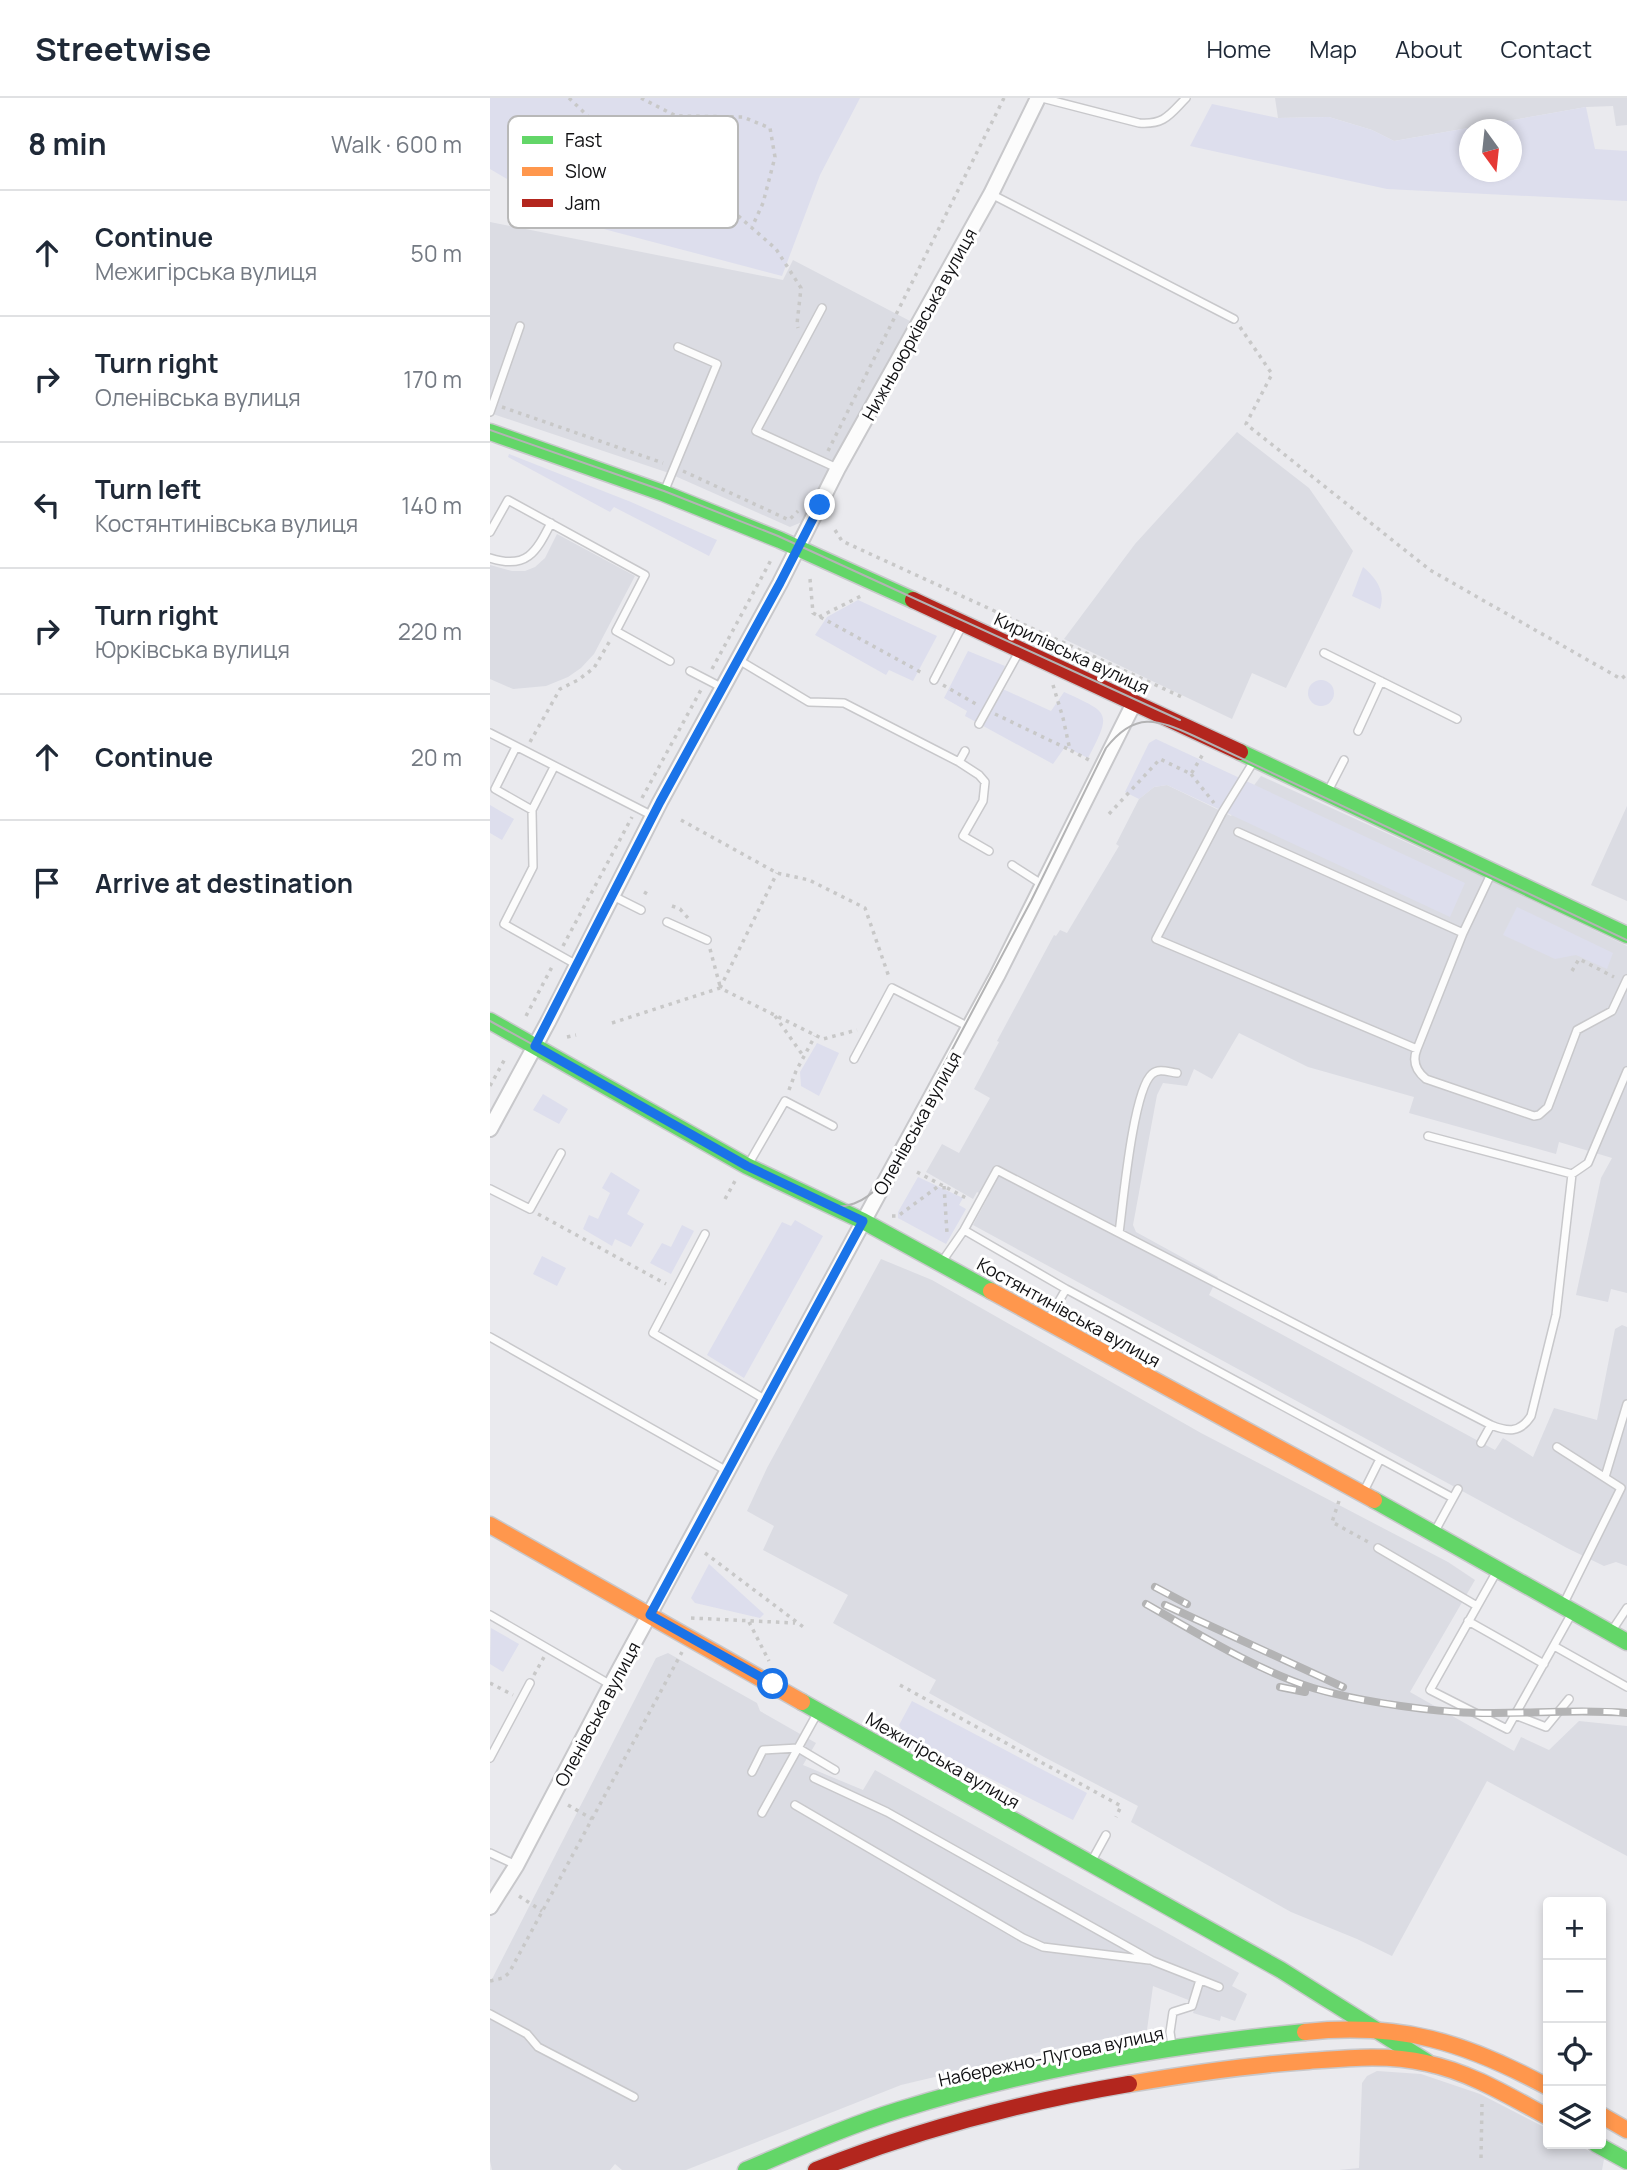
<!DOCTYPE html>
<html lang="en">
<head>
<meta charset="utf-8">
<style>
  body { margin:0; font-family:Manrope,sans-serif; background:#f2f2f3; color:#1f2937 }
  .controls { position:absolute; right:21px; bottom:21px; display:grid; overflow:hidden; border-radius:7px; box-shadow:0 4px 10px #0003 }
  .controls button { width:63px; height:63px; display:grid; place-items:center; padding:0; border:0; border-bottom:2px solid #e0e1e3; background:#fff; color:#1f2937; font:35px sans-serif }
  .compass { position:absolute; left:969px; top:21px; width:63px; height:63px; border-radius:50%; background:#fff; box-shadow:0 4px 10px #0003; rotate:165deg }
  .stop { position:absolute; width:21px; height:21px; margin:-16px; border:5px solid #1a73e8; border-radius:50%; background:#fff }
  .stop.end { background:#1a73e8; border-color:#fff; box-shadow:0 2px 7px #0008 }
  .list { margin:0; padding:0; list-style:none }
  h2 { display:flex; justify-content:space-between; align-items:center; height:91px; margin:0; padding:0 28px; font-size:30px }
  h2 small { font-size:23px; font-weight:400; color:#747a83 }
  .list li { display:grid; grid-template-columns:46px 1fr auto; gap:21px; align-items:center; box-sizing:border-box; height:126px; padding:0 28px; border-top:2px solid #e0e1e3 }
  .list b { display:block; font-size:26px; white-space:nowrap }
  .list p { margin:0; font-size:23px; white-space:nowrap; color:#747a83 }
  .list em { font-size:23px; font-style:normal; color:#747a83 }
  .icon { flex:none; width:38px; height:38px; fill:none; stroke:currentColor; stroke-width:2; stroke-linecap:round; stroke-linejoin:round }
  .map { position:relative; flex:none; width:1137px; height:2072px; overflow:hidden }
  header { display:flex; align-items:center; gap:42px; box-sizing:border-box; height:98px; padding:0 35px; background:#fff; border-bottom:2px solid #e0e1e3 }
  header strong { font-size:33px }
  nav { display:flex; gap:38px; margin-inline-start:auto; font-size:24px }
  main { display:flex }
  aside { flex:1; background:#fff }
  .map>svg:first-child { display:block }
</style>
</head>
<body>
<header>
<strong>Streetwise</strong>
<nav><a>Home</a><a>Map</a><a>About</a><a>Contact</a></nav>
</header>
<main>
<aside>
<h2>8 min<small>Walk · 600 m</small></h2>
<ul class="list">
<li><svg class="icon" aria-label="ahead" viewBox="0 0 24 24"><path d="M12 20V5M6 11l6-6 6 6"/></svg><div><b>Continue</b><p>Межигірська вулиця</p></div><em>50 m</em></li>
<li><svg class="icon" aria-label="right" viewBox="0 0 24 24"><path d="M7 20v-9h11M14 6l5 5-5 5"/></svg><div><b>Turn right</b><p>Оленівська вулиця</p></div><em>170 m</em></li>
<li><svg class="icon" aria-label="left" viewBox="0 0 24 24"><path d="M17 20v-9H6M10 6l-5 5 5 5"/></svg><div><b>Turn left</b><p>Костянтинівська вулиця</p></div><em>140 m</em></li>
<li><svg class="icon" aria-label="right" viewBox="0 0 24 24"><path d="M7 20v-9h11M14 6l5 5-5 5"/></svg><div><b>Turn right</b><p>Юрківська вулиця</p></div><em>220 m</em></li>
<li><svg class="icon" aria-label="ahead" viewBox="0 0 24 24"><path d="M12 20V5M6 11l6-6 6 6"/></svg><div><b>Continue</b></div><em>20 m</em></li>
<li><svg class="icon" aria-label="arrive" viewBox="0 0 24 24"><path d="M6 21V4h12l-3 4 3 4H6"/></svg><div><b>Arrive at destination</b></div></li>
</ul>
</aside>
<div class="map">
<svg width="1137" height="2072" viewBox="0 0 1137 2072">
  <rect width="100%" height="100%" fill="#eaeaee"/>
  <path fill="#dbdce3" d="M785,0H1137V27L1126,28L1123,8L1096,9L904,43L882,32L839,19L788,20Z
    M0,124L293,182L303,162L420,223L312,424L300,429L176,374L0,315Z
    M747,334L819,390L863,453L796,590L762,575L742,621L574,541L645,446Z
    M67,436L145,478L104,556L91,570L78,579L56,588L23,591L0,581V467L22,473H35L45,469L55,460Z
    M771,678L997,781L1137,848V1195L1121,1191L1118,1204L1086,1197L1111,1080L1122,1060L1069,1044L1066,1056L919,1015L924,999L818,969L749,935L722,981L704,971L697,988L673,985L667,997L643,1127L646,1134L728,1179L719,1197L1005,1352L1013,1340L1043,1359L1064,1310L1107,1322L1125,1231L1132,1227L1137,1229V1468L1126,1464L1114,1468L1077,1450L483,1127L498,1099L487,1094L483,1101L436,1074L452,1046L469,1055L500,1000L484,991L509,944L507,943L564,837L566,838L570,832L577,835L629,748L626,746L649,701L664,689L677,687L741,718Z
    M1137,708V803L1101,787Z
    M391,1161L442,1182L711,1335L958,1464L985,1482L920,1594L1024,1653L1031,1639L1059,1652L1089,1623L1137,1628V1758L997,1683L902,1858L867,1841L801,1814L641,1724L648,1708L554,1659L439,1595L446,1582L343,1525L358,1497L273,1452L284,1428L257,1413L277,1370Z
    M178,1555L267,1605L270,1613L326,1645L313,1667L373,1692L385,1672L749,1875L742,1888L757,1896L745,1923L731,1918L730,1923L703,1915L706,1905L663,1888L657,1932L546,1955L411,1987L196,2072H132L125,2066L120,2072H2L0,2063V1885L166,1560Z
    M887,1973L931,1976L990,1996L1058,2031V2046H1086L1114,2061L1112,2072H849L869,2070L872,1985L877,1978Z"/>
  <path fill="#dddeed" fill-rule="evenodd" d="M0,0H370L330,77L292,178L91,125L0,71Z
    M722,6L788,20L839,19L882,32L904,43L1096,9L1105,51L1137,53V103L897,91L700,48ZM979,32H1021V74H979Z
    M19,356L141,404L227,442L219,458L124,409L120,414L18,359Z
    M873,469C886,480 896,493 890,511L862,498Z
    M368,502L447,538L423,583L399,572L396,577L325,537L337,519Z
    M478,553L515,568L506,588L561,613L574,594C620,615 622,614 598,660L575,649L563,666L475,618L477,613L454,600Z
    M818 595a13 13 0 1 1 26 0a13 13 0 1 1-26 0Z
    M666,641L975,785L960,819L677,687L664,689L649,701L635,694L659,645Z
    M0,707L24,721L12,742L0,735Z
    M1027,809L1123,855L1117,871L1086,857L1065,861L1013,837Z
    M327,945L349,955L329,998L311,988L310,974Z
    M53,996L78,1011L69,1026L43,1012Z
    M121,1074L150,1092L137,1116L154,1126L141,1149L125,1141L122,1148L93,1131L99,1117L108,1121L120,1095L112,1090Z
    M428,1079L473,1100L469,1107L476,1111L456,1146L408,1120V1114Z
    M305,1122L333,1138L254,1280L217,1257L292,1124L301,1128Z
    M192,1127L204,1133L181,1176L160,1165L172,1145L181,1149Z
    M52,1158L76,1170L67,1188L43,1176Z
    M219,1466L274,1516L270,1520L205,1505L201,1500Z
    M1,1530L29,1546L13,1574L0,1566Z
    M422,1603L597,1695L583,1722L415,1638L409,1627Z"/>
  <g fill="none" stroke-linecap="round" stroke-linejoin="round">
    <defs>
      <path id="lane" d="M552,0L649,25C675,27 680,16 696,0
        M501,96L744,221
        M332,210L266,333L347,370
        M0,314L30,228
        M174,394L227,266L188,249
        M0,434L18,402L155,477L126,533L180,563
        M0,460C37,472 46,454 61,425
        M834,555L967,621
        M247,561L319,604L354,605L469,664L475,653
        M200,573L231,589
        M444,582L473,526
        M489,626L530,552
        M868,633L891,583
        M0,635L163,718
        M26,649L5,691L42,712L64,669
        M764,663L732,715L666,841L927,951L973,835L1002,774
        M469,664L489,677L495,684L493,703L473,738L499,753
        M837,695L854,662
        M42,712L43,769L14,826L87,867
        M748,734L973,835
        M522,767L553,787
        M123,798L151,812
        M177,824L217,842
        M927,951C922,963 926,973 936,981L1044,1018L1049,1017L1058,1009L1087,932L1122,913L1137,881
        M364,961L402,890L479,929
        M938,1038L1082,1076
        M258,1067L295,1003L343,1028
        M0,1091L40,1111L71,1055
        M474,1132L576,1191L963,1400
        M629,1135C633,1106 643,992 662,976C669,970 678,974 687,975
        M215,1136L163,1235L276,1302
        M451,1165L474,1132L507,1072L1001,1327C1018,1334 1030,1335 1041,1318L1066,1217L1082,1076L1098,1065L1137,973
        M557,1224L576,1191
        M0,1239L237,1373
        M991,1345L1001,1327
        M1067,1349L1131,1390L1074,1505
        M1115,1379L1137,1306
        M873,1395L890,1361
        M945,1433L968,1391
        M888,1450L987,1508
        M1007,1473L940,1592L1017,1631L1082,1515
        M0,1517L121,1587
        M978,1523L1054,1566
        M1121,1534L1137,1510
        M1064,1548L1137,1589
        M1025,1617L1056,1629L1079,1601
        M0,1660L40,1585
        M262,1674L273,1652L308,1650L345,1672
        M324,1680L397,1714L663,1863L729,1889
        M305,1707L533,1840L553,1849L659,1862
        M272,1715L328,1614
        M0,1755L26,1767
        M600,1766L616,1737
        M0,1916L37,1936L48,1949L144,1999
        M682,1947L680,1934L683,1914L702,1908L710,1882"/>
      <path id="street" d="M0,1031L58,924L170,704L290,485L348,370L501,96L548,0
        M0,1809L26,1768L121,1587L507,878L644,605"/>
      <path id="fast" d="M0,334L173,395L290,442L423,502
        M750,654L1137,837
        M0,923L257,1068L373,1123L501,1193
        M884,1402L1137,1544
        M312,1604L791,1872L937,1964
        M1106,2046L1137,2063
        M256,2072C306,2051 357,2028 409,2012C540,1971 679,1947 815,1934"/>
      <path id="slow" d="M501,1193L884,1402
        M0,1427L312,1604
        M815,1934C910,1924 975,1944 1058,1989
        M639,1986C698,1976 758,1967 819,1963C858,1960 898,1956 936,1965C980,1974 1019,1998 1058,2019
        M1111,2017L1137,2032"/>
      <path id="jam" d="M423,502L750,654
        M326,2072C427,2032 532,2004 639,1986"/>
    </defs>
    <use href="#lane" stroke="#c8c8cb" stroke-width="10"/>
    <use href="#street" stroke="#c8c8cb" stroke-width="18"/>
    <use href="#fast" stroke="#c8c8cb" stroke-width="19"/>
    <use href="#slow" stroke="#c8c8cb" stroke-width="19"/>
    <use href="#jam" stroke="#c8c8cb" stroke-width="19"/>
    <path stroke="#c8c8c8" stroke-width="3.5" stroke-dasharray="3.5 5" stroke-linecap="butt" d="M79,0L105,25L170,66
      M151,0L186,18L253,19L280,30L285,59L273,105L262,129
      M186,18L170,66L237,108L286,151L311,190L307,226L308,230
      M750,229L782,276L756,326L940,472L1131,581L1137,576
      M12,309L173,365
      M338,353L514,0
      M193,373L299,422L308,413
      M345,432L352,443L694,600
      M320,481L323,515L434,576
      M329,519L371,498
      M222,571L281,462
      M453,587L486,606
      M563,587L573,620L580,652L599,662
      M505,616L580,652
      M40,644L70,591L88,582L104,570L121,541
      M701,676L724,705
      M152,700L212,590
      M619,716L670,661L701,676L713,656
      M191,722L287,775L319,782L375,810L399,879
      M154,794L159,797
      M182,808L190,811L198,820
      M73,848L142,719
      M220,851L230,888
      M1082,873L1089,861L1124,879
      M230,890L287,775
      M36,918L63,867
      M285,918L314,959
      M122,925L230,890L333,941L367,932
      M77,939L86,937
      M0,988L16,959
      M299,992L306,973L325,938
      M427,1074L478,1101
      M454,1088L457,1135
      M235,1101L245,1083
      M48,1116L176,1186
      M402,1118H408L450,1087
      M849,1403L842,1424L880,1445
      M215,1455L316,1531
      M201,1520L305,1525
      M259,1524L279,1563
      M44,1577L54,1559
      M0,1585L23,1597
      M410,1587L631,1708L626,1719
      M78,1707L102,1721
      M29,1798L52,1813
      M0,1883L13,1880L19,1875L192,1554
      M991,2060L992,2006"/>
    <use href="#lane" stroke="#fcfcfc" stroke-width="7"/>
    <use href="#street" stroke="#fcfcfc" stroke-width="14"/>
    <use href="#fast" stroke="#63d668" stroke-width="16"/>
    <use href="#slow" stroke="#ff974d" stroke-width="16"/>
    <use href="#jam" stroke="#b3261e" stroke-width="16"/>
    <path stroke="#b3b3b4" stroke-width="2" d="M0,332L174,393L288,438L690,622
      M0,923L333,1106C355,1113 375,1104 390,1087L541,803L616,650C645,613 667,621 704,638L1137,842"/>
    <defs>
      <path id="rail" d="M665,1489L697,1506
        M656,1506C709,1536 764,1571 823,1590C863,1602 924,1611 966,1614C1023,1618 1080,1610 1137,1615
        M675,1507L853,1589
        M790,1589L815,1594"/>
    </defs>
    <use href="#rail" stroke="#b3b3b4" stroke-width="8"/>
    <use href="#rail" stroke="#fff" stroke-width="5" stroke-dasharray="16" stroke-linecap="butt"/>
  </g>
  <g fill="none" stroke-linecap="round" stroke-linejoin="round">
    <path stroke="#1a73e8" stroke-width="9" d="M283,1586L160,1517L373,1123L257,1068L45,948L170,704L290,485L330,407"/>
  </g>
  <g text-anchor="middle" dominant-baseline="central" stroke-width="6" stroke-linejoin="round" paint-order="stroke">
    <g font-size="18" fill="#111113" stroke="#fff">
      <text transform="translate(429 226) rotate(-61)">Нижньоюрківська вулиця</text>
      <text transform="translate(582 555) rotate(25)">Кирилівська вулиця</text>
      <text transform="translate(427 1025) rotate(-61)">Оленівська вулиця</text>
      <text transform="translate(579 1214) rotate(29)">Костянтинівська вулиця</text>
      <text transform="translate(107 1616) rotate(-62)">Оленівська вулиця</text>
      <text transform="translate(453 1662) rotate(30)">Межигірська вулиця</text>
      <text transform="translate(561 1958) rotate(-12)">Набережно-Лугова вулиця</text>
    </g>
  </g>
  <rect x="18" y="18" width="230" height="112" rx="10" fill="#fff" stroke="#b8b8b8" stroke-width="2"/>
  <rect x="32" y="38" width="31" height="8" fill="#63d668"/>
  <rect x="32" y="69" width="31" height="9" fill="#ff974d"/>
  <rect x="32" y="101" width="31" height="8" fill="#b3261e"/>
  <g font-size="19" fill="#111113">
    <text x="75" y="49">Fast</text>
    <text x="75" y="80">Slow</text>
    <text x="75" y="112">Jam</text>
  </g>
</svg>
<div class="controls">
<button>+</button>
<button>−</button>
<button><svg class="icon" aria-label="locate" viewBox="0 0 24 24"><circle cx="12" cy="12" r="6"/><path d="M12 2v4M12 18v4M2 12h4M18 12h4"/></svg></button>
<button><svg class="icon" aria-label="layers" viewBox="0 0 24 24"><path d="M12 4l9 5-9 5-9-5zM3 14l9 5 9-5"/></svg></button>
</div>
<svg class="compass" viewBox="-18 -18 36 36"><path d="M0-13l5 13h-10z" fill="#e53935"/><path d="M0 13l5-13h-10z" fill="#747a83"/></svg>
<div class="stop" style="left:283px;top:1586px"></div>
<div class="stop end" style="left:330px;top:407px"></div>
</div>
</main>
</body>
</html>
